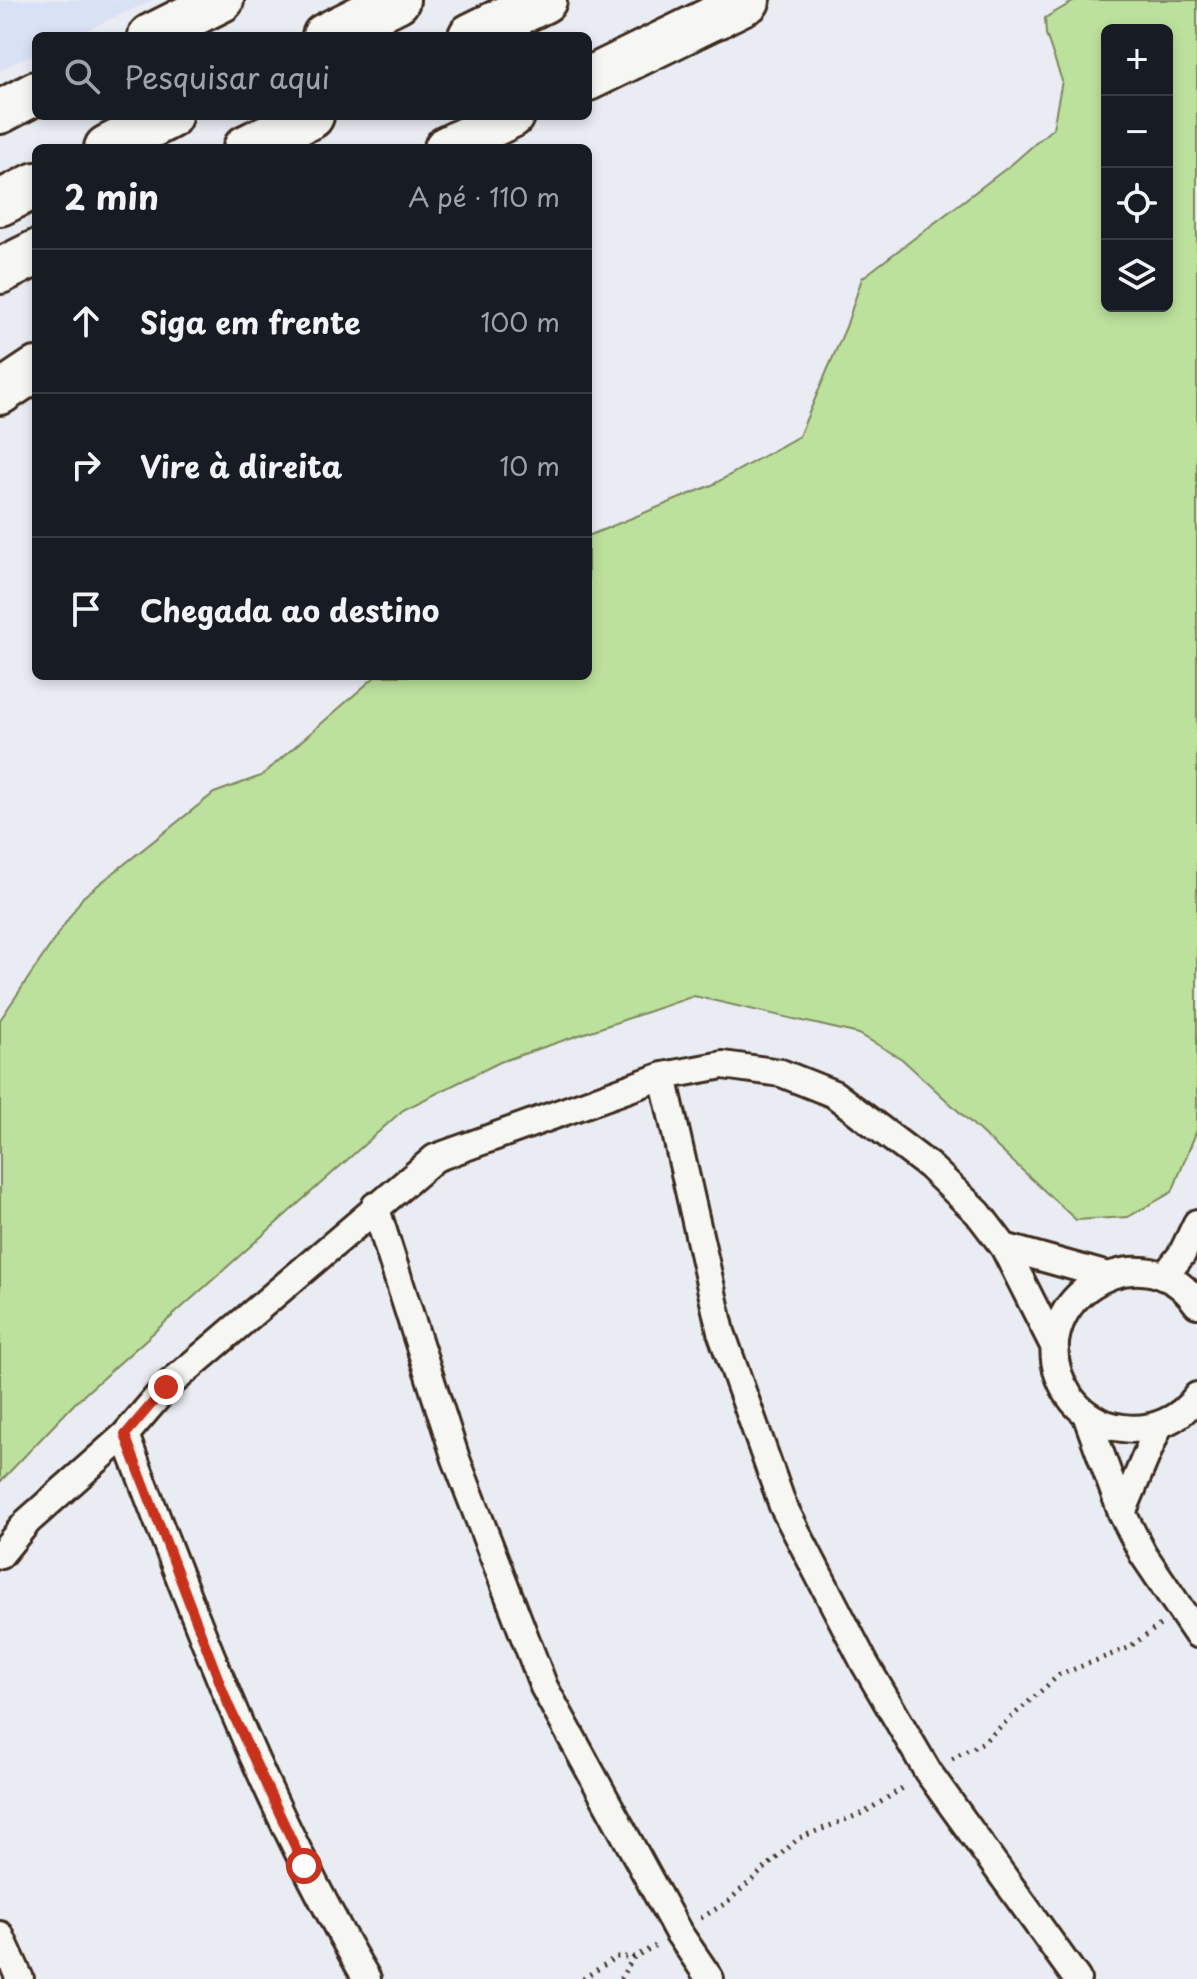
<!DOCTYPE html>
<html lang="pt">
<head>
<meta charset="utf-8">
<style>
  body { margin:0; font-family:"Playpen Sans",sans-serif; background:#242831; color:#f1f3f6 }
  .controls { position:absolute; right:24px; top:24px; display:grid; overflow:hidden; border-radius:12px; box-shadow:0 4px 12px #0003 }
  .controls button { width:72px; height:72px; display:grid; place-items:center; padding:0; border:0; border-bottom:2px solid #363941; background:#171b24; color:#f1f3f6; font:40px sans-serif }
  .stop { position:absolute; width:24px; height:24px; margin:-18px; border:6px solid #c8321e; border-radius:50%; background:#fff }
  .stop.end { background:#c8321e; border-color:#fff; box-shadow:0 2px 8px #0008 }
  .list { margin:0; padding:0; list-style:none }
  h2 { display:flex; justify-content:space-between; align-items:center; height:104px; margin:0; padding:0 32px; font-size:34px }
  h2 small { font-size:26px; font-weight:400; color:#9ea1a6 }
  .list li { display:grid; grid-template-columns:52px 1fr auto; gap:24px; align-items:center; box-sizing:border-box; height:144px; padding:0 32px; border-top:2px solid #363941 }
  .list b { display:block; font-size:30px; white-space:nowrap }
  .list em { font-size:26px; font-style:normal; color:#9ea1a6 }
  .icon { flex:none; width:44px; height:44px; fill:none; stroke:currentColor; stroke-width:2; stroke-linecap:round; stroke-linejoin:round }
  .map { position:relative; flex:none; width:1197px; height:1979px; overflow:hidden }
  .search { position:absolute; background:#171b24; box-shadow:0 4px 12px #0003; left:32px; top:32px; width:560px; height:88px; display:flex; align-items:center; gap:20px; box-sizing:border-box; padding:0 28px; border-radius:12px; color:#9ea1a6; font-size:30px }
  .panel { position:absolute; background:#171b24; box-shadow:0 4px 12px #0003; left:32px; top:144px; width:560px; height:536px; border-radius:12px }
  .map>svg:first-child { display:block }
</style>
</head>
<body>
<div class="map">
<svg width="1197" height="1979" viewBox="0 0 1197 1979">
  <rect width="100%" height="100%" fill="#e9ecf3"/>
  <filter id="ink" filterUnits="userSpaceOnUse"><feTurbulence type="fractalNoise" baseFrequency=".0125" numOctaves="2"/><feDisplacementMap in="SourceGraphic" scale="16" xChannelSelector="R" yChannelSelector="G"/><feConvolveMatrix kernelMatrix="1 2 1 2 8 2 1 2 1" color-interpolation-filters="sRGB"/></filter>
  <g filter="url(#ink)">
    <path fill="#d9e1f4" d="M0,0H153L74,36H36V53L0,70Z"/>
    <path fill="#bce19c" stroke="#7c865d" stroke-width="2" fill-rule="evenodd" d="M1076,0H1197V1130L1172,1192L1128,1217L1076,1220L902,1059L859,1034L694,996L500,1062L403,1110L77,1401L0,1482V1020L83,897L214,793L261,776L376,676H588V536L712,485L799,436L846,327L862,278L1012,164L1053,128L1062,81L1046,34L1045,18ZM1107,30H1167V306H1107Z"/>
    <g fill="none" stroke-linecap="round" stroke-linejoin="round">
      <defs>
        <path id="minor" d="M663,1076L721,1332L783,1506L865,1664L928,1772L1077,1979
          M375,1206L456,1459L544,1687L678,1932L710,1979
          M1164,1277L1182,1254L1197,1223
          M1197,1304C1141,1222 1013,1307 1068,1394C1080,1413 1101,1426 1123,1428C1152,1432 1180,1420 1197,1396
          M1055,1348L1004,1247L1108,1276
          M1086,1414L1122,1513L1159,1425
          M125,1435C196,1621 265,1807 367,1979
          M1122,1513L1143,1554L1197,1634
          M0,1555L28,1521L125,1435L166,1387L435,1158L663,1076L723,1065L781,1073L834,1094L929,1166L978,1213L1004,1247
          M0,1935L20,1979"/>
        <path id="primary" d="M150,36L222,0
          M588,79L748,1
          M0,112L36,93
          M446,148L512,116
          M0,393L36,369"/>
        <path id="trunk" d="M717,16L732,0
          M325,36L397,0
          M471,36L544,0
          M107,148L169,116
          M246,148L311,116
          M0,203L36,185
          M0,271L36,253"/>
      </defs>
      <use href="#minor" stroke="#3b2a1e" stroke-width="32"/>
      <use href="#primary" stroke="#3b2a1e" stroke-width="48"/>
      <use href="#trunk" stroke="#3b2a1e" stroke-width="50"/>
      <path stroke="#3b2a1e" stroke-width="5" stroke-dasharray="2 6" stroke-linecap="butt" d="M952,1759L982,1743L1059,1675L1128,1648L1160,1625
        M701,1918L726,1903L799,1838L865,1812L906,1786
        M583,1979L616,1957H634L655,1946
        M620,1979L634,1957"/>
      <use href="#minor" stroke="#f6f6f2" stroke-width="26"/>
      <use href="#primary" stroke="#f6f6f2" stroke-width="42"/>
      <use href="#trunk" stroke="#f6f6f2" stroke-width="44"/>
    </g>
  </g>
  <g fill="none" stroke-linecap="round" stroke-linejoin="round" filter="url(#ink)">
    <path stroke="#c8321e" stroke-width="10" d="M166,1387L125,1435L228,1704L304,1866"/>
  </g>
</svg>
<div class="controls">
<button>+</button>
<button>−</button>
<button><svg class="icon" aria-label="locate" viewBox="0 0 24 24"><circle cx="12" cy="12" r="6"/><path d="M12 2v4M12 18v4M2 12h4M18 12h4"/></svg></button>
<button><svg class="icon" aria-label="layers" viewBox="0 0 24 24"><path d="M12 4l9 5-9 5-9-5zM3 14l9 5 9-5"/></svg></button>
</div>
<div class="stop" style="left:304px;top:1866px"></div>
<div class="stop end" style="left:166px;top:1387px"></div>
<div class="search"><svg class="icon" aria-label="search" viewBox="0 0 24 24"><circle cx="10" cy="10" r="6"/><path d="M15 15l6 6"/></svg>Pesquisar aqui</div>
<section class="panel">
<h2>2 min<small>A pé · 110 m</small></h2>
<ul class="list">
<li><svg class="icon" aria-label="ahead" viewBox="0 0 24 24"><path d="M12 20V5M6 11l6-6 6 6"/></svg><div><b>Siga em frente</b></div><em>100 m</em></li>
<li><svg class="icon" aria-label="right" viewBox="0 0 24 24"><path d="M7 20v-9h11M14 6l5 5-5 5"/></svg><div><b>Vire à direita</b></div><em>10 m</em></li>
<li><svg class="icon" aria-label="arrive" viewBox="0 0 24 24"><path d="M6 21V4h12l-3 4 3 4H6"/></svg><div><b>Chegada ao destino</b></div></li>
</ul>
</section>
</div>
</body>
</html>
